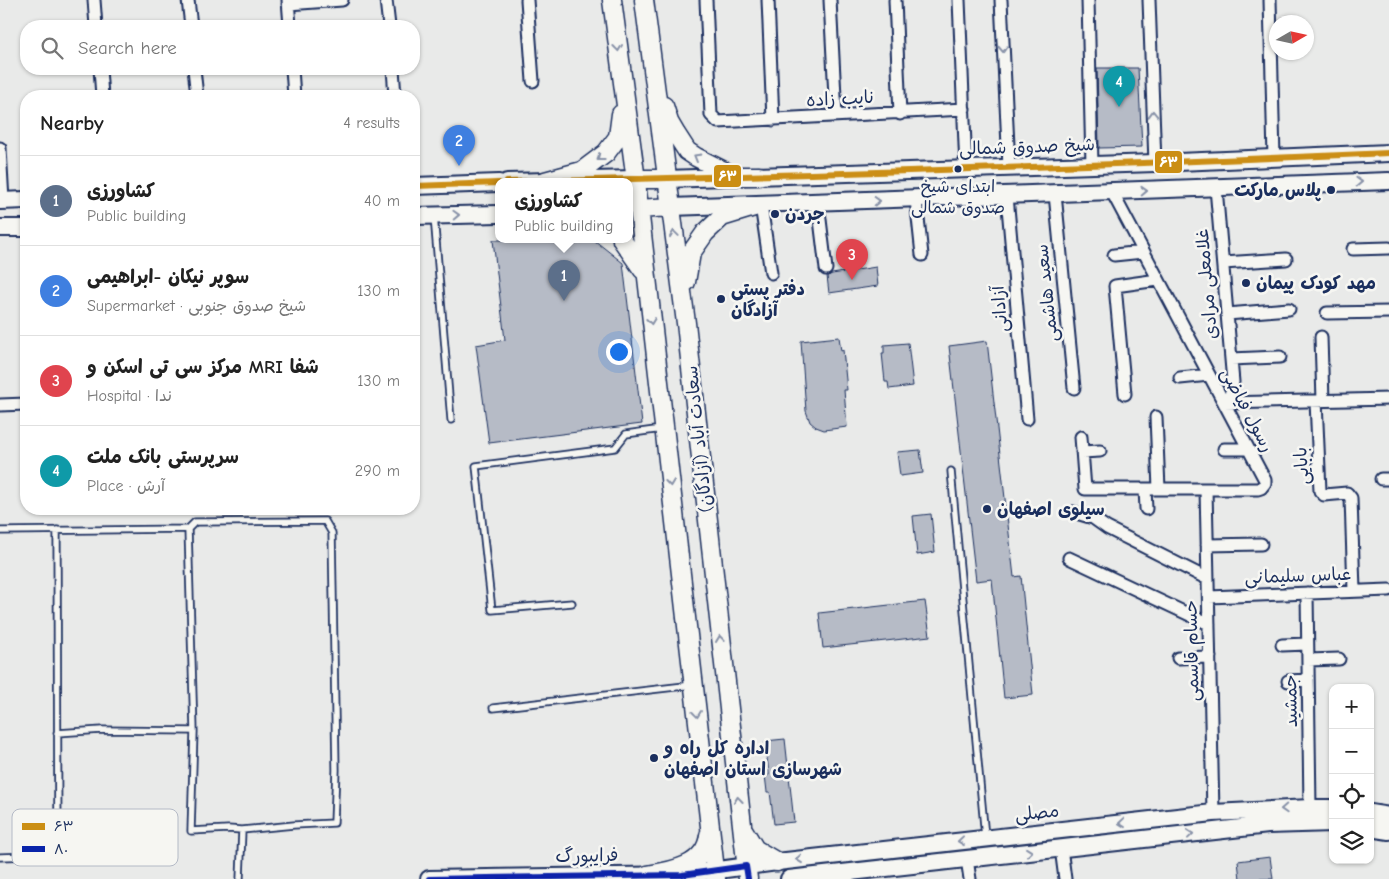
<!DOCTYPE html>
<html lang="en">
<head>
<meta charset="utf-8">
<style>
  body { margin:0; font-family:"Comic Neue","Playpen Sans Arabic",sans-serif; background:#f6f6f6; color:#222 }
  .controls { position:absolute; right:15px; bottom:15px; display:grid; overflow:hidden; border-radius:10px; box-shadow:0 1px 4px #0004 }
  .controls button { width:45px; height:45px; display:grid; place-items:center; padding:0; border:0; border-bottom:1px solid #e0e0e0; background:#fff; color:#222; font:25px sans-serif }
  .compass { position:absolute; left:1269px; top:15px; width:45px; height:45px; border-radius:50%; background:#fff; box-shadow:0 1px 4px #0004; rotate:81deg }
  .you { position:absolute; left:618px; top:351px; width:18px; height:18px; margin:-12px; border:4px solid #fff; border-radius:50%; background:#1a73e8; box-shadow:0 0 0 8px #1a73e833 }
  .badge { display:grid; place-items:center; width:32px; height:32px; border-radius:50%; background:#1b2f5e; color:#fff; font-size:16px; font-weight:700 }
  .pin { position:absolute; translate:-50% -41px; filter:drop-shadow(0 1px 2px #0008) }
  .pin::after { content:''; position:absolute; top:26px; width:18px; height:15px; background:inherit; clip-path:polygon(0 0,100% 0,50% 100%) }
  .popup { position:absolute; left:495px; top:178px; width:138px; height:65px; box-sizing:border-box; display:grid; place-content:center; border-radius:10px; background:#fff; filter:drop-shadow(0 1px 4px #0005); font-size:16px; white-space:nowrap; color:#767676 }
  .popup b { font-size:19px; color:#222 }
  .popup::after { content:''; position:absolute; left:50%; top:100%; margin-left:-10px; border:10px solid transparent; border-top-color:#fff }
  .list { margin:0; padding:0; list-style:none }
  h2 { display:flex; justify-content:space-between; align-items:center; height:65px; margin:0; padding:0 20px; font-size:21px }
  h2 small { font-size:16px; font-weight:400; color:#767676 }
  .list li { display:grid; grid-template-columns:32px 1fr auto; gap:15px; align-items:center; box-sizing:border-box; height:90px; padding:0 20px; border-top:1px solid #e0e0e0 }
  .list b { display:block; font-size:19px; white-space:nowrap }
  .list p { margin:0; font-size:16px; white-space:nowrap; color:#767676 }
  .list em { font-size:16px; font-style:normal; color:#767676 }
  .icon { flex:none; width:28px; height:28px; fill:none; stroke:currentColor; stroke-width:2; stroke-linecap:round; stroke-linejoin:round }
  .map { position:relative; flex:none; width:1389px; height:879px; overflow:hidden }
  .search { position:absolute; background:#fff; box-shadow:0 1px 4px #0004; left:20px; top:20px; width:400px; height:55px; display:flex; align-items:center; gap:12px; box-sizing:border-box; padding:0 18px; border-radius:20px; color:#767676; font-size:19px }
  .panel { position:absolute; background:#fff; box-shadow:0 1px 4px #0004; left:20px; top:90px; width:400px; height:425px; border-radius:20px }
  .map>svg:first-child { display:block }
</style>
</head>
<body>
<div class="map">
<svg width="1389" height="879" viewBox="0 0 1389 879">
  <rect width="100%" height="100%" fill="#e9eae9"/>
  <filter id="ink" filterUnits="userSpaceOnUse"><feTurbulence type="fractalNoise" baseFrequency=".02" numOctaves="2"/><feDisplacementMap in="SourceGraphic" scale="10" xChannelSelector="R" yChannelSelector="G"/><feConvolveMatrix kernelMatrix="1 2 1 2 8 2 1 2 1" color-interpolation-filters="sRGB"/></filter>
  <g filter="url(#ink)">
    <path fill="#b6bbc6" stroke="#1b2f5e" d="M1097,68H1138L1142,147L1099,148Z
      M493,240H594L623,263L642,424L489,443L476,345L505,340Z
      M876,267L878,286L829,293L827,276L832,274Z
      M839,337L841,351L843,350L847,390H844L847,427L824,430L816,427L810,422L806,411L801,341Z
      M987,341L1014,577L1021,576L1033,695L1004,698L992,579L976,581L949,346Z
      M908,343L913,386L889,389L888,382H885L882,353H884V345Z
      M920,450L923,473L900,476L897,452Z
      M931,514L935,552L917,555L913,516Z
      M925,601L930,636L823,648L819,613Z
      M785,739L794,822L774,824L770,792H767L765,775H769L765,741Z
      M1270,857L1273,879H1240L1238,861Z"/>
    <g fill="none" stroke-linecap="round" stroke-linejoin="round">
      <defs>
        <path id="lane" d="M434,216L451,420
          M951,471L985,837
          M325,521L332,533L336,770L334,823L294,825L242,830L228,829L191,831L194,731L188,529L195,522Z
          M57,530L58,856
          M0,531L188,529
          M572,603L492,610L476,466L615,448L626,434L662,429
          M493,708L693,685
          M57,733L102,730L194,731
          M0,857L100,854
          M240,879L242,830"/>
        <path id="street" d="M94,0L96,26
          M188,0L191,26
          M288,0L290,26
          M386,0L389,26
          M527,0L533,81
          M706,0L711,115L718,122L964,109
          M768,0L773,120
          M830,0L836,116
          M895,0L900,114
          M959,0L966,169
          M1001,0L1009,167
          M1088,0L1092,165
          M1149,0L1155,163
          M1270,0L1274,158
          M288,4L342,0
          M100,69L102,96
          M194,69L197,96
          M292,69L294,96
          M393,69L395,96
          M0,148L3,201
          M1216,188L1233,382L1230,396L1224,403
          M1055,194L1074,388
          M1007,196L1027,419
          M916,199L922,255
          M818,203L826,269
          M761,205L771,273
          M1353,249L1389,248
          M1114,255L1143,252
          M1223,263L1286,259
          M1327,313L1389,312
          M1227,314L1289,309
          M1321,337L1323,401
          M1231,359L1280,357
          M1180,378L1209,375
          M1125,394L1115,286L1158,280
          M1316,401L1320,491L1324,495L1347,493L1351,498L1354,591
          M1224,403L1389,399
          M0,405L26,404
          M1156,417L1159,489
          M1081,437L1085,489H1258L1261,488L1265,483V480L1112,192
          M1224,449H1248
          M1082,452L1100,451
          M1381,479H1389
          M1145,489L1146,509
          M1206,489L1213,813
          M1073,512L1093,518L1107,528L1208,579
          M1207,545L1261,544
          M1069,558L1209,624
          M1307,593L1310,808
          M1209,597L1389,590
          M1282,645L1307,644
          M1178,658L1210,657
          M1308,660L1339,659
          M1288,681L1308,680
          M1061,848L1065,879
          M967,859L970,879"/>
        <path id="secondary" d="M666,179L1155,163L1389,153
          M507,182L635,179
          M414,186L499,183
          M0,201L26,200
          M671,207L1389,181
          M414,216L499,214
          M0,228H26
          M1370,813L1389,816
          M1370,828L1389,831
          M429,879L682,875L777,862L1213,813L1310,808H1333
          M789,879L1268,825L1333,823"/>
        <path id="primary" d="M612,0L635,173L716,879
          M644,0L686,323L748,879
          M664,106L669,122L676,134L687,151L696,157L734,176H759
          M635,179H666
          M545,181L582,171L606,153L618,137L621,114
          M638,209L671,207
          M622,240L643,270
          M686,282L691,253L705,233L722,217L761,205
          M744,831L755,849L777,862
          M647,875C672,871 706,866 709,835"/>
      </defs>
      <use href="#lane" stroke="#1b2f5e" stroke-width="9"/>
      <use href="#street" stroke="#1b2f5e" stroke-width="15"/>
      <use href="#secondary" stroke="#1b2f5e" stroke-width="20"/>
      <use href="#primary" stroke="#1b2f5e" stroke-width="21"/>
      <use href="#lane" stroke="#f6f6f2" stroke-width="5.5"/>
      <use href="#street" stroke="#f6f6f2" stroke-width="11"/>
      <use href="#secondary" stroke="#f6f6f2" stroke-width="16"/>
      <use href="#primary" stroke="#f6f6f2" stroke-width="18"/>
      <defs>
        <path id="bus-1" d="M507,182C801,175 1095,166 1389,153
          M414,186L499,183"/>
        <path id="bus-2" d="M429,879L682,875L746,866L748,879"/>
      </defs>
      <use href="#bus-1" stroke="#f6f6f2" stroke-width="10"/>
      <use href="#bus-2" stroke="#f6f6f2" stroke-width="10"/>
      <use href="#bus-1" stroke="#cb8e13" stroke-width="6"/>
      <use href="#bus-2" stroke="#0924aa" stroke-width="6"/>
    </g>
    <defs><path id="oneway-chevron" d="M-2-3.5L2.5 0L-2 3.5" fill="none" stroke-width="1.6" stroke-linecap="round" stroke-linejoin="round" transform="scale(1.25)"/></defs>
    <g stroke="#8892a8">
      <use href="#oneway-chevron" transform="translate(618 48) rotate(83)"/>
      <use href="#oneway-chevron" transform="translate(1003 49) rotate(87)"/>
      <use href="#oneway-chevron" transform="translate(1153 114) rotate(-92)"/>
      <use href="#oneway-chevron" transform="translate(697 157) rotate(-150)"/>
      <use href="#oneway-chevron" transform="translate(600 158) rotate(142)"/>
      <use href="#oneway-chevron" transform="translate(1359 182) rotate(-2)"/>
      <use href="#oneway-chevron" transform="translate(1144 191) rotate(-2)"/>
      <use href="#oneway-chevron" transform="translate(877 201) rotate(-2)"/>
      <use href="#oneway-chevron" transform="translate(456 215) rotate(-2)"/>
      <use href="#oneway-chevron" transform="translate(674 234) rotate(-98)"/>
      <use href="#oneway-chevron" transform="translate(651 321) rotate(83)"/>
      <use href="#oneway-chevron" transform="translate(670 483) rotate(83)"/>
      <use href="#oneway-chevron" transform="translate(720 639) rotate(-96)"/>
      <use href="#oneway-chevron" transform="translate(697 714) rotate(83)"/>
      <use href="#oneway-chevron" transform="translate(738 800) rotate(-96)"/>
      <use href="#oneway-chevron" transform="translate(1284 809) rotate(177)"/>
      <use href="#oneway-chevron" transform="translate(1122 823) rotate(174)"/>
      <use href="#oneway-chevron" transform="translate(1190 834) rotate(-6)"/>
      <use href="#oneway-chevron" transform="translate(961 841) rotate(174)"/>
      <use href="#oneway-chevron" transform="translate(1029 852) rotate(-6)"/>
      <use href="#oneway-chevron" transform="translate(799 859) rotate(174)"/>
    </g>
  </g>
  <g fill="#1b2f5e" stroke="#f6f6f2" stroke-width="2">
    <circle cx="958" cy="169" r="4.5"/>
    <circle cx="1331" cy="190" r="5"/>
    <circle cx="775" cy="214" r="5"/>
    <circle cx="1246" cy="283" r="5"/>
    <circle cx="721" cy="299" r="5"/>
    <circle cx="987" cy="509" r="5"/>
    <circle cx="654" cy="758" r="5"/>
  </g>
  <g text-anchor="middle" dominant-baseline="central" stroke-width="5" stroke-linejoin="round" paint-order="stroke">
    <g font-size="17" fill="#1b2f5e" stroke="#f6f6f2">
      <text x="958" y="186">ابتدای شیخ<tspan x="958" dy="21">صدوق شمالی</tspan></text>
    </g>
    <g font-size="18" fill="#1b2f5e" stroke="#f6f6f2">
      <text transform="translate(840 99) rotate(-3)">نایب زاده</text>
      <text transform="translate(1027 147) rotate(-2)">شیخ صدوق شمالی</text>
      <text transform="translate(1207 284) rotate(-95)">غلامعلی مرادی</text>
      <text transform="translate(1047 293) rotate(-96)">سعید هاشمی</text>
      <text transform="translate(1000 309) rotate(-95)">آزادانی</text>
      <text transform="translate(1247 410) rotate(62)">رسول فیاضی</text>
      <text transform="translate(699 439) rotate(-96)">سعادت آباد (آزادگان)</text>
      <text transform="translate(1302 466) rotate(-94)">بابایی</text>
      <text transform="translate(1298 576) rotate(-2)">عباس سلیمانی</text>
      <text transform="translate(1192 651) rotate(-91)">حسام قاسمی</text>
      <text transform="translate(1291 701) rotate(-91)">جمشید</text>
      <text transform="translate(1037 813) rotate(-6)">مصلی</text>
      <text transform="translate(587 856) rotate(-1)">فرایبورگ</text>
    </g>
    <g font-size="18" font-weight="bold" fill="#1b2f5e" stroke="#f6f6f2" text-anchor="start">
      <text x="1321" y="190" text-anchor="end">پلاس مارکت</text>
      <text x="785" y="214">جردن</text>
      <text x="1256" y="283">مهد کودک پیمان</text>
      <text x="731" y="289">دفتر پستی<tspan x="731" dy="21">آزادگان</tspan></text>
      <text x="997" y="509">سیلوی اصفهان</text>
      <text x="664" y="748">اداره کل راه و<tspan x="664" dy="21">شهرسازی استان اصفهان</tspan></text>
    </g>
  </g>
  <rect x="12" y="809" width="166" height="57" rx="8" fill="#f6f6f2" stroke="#b4bac6" stroke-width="1"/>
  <rect x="22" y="823" width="23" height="7" fill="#cb8e13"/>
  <rect x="22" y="846" width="23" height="6" fill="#0924aa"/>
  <g font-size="14" fill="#1b2f5e">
    <text x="54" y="831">۶۳</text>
    <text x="54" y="854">۸۰</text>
  </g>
  <g stroke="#f6f6f2" stroke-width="2">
    <rect x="1154" y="150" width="29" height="24" rx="5" fill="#cb8e13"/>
    <rect x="713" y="164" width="29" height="24" rx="5" fill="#cb8e13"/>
  </g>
  <g font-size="14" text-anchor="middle" font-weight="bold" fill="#fff">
    <text x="1169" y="167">۶۳</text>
    <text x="728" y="181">۶۳</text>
  </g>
</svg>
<div class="controls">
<button>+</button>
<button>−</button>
<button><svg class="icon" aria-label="locate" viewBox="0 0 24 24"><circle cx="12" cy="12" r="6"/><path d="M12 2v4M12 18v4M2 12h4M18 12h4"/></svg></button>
<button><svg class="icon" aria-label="layers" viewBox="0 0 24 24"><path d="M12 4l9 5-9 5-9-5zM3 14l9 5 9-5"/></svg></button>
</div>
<svg class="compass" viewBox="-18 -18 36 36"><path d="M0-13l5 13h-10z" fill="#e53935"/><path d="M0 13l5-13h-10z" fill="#767676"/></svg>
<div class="you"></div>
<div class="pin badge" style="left:564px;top:301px;background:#5c6f8a">1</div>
<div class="popup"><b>کشاورزی</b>Public building</div>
<div class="pin badge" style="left:459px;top:166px;background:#3f7fe0">2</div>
<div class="pin badge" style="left:852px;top:280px;background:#e0444e">3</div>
<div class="pin badge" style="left:1119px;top:107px;background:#0f9aa8">4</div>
<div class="search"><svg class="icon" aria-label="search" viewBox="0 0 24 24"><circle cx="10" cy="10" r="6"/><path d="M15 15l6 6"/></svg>Search here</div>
<section class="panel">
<h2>Nearby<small>4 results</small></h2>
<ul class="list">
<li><span class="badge" style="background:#5c6f8a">1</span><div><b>کشاورزی</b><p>Public building</p></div><em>40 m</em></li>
<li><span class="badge" style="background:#3f7fe0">2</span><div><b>سوپر نیکان -ابراهیمی</b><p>Supermarket · شیخ صدوق جنوبی</p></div><em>130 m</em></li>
<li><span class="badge" style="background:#e0444e">3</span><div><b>مرکز سی تی اسکن و MRI شفا</b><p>Hospital · ندا</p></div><em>130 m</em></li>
<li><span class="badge" style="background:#0f9aa8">4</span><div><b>سرپرستی بانک ملت</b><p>Place · آرش</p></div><em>290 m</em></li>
</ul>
</section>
</div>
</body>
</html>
